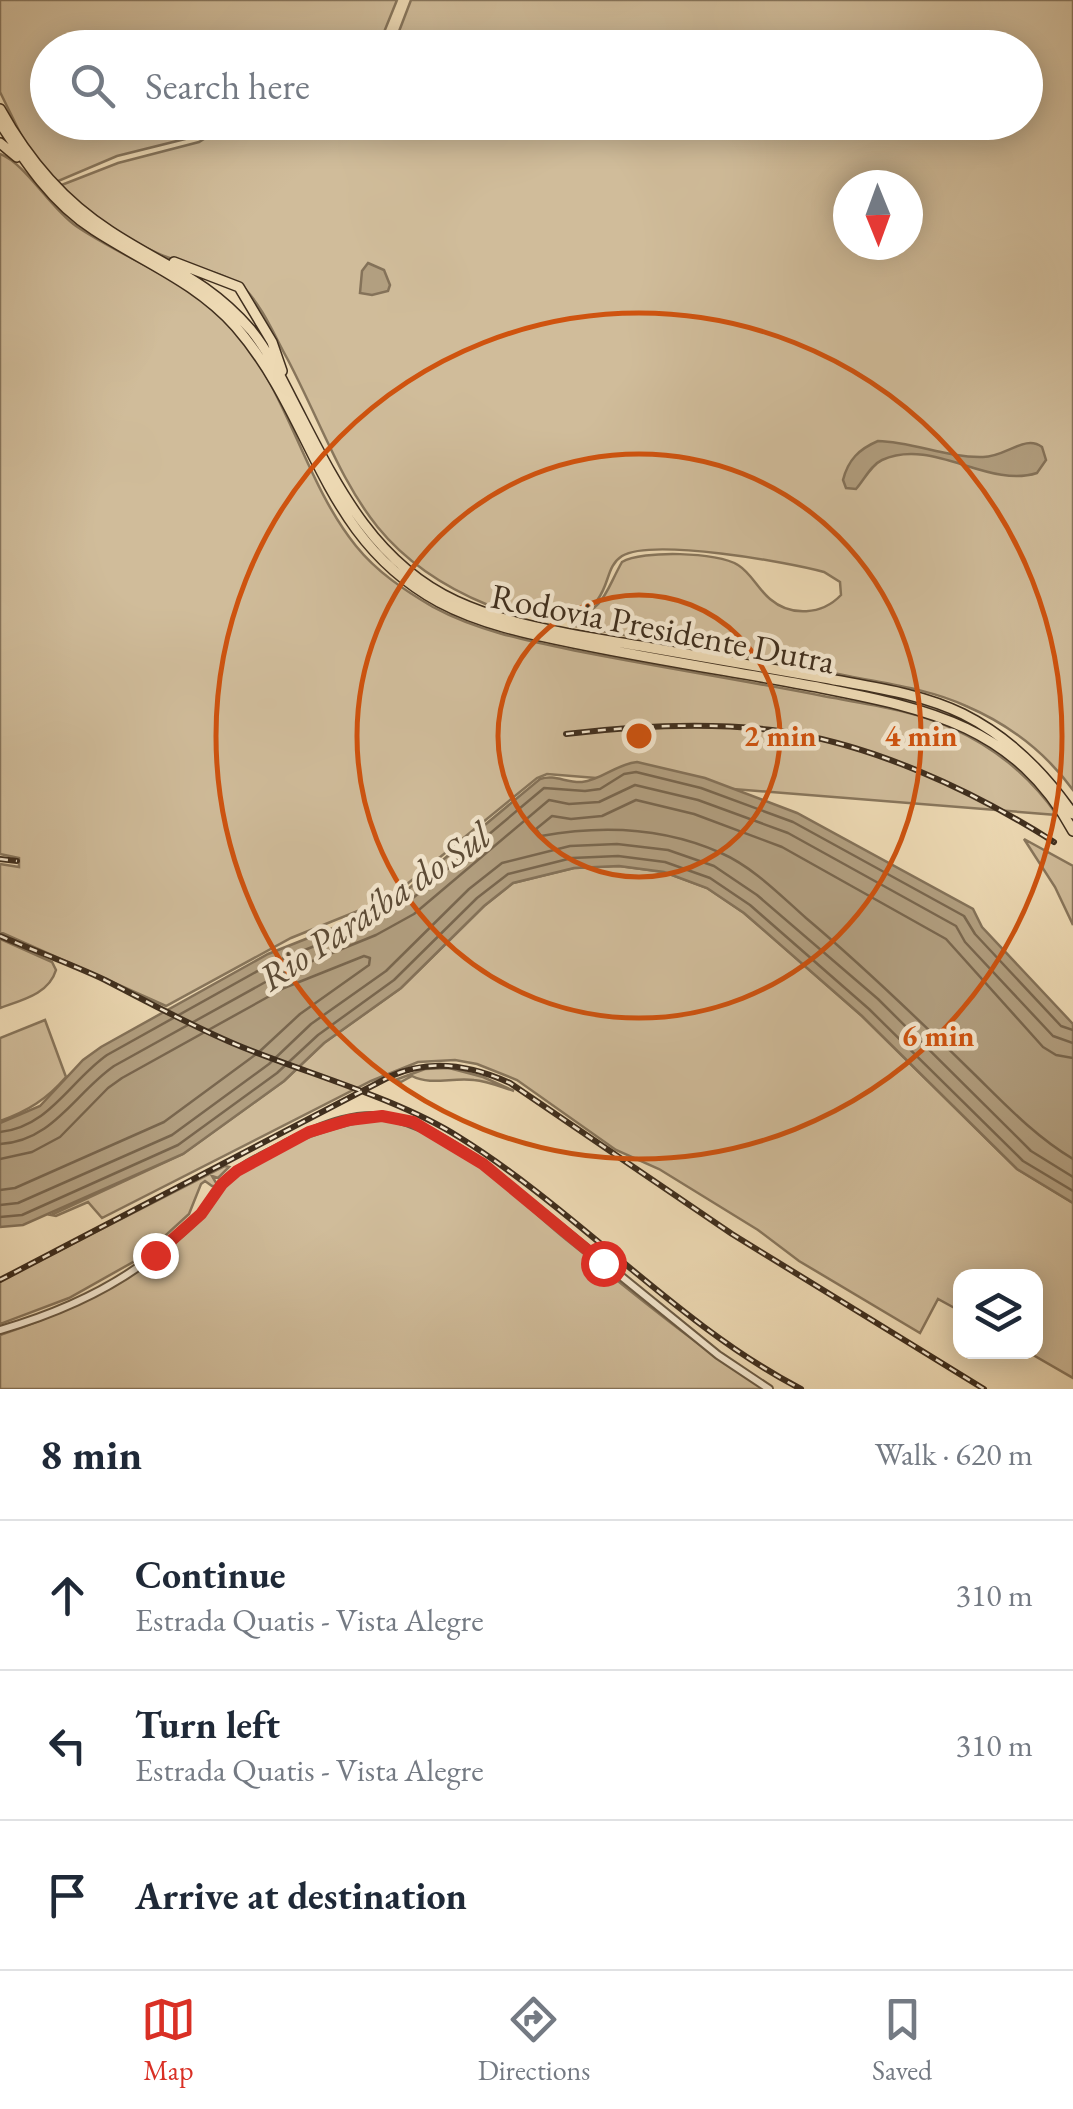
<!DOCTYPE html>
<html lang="en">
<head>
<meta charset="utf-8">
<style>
  body { margin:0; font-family:"EB Garamond",serif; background:#f2f2f3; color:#1f2937 }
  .controls { position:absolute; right:30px; bottom:30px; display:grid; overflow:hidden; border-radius:20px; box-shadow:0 5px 25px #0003 }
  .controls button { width:90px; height:90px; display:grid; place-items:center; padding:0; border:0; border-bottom:2px solid #e0e1e3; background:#fff; color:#1f2937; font:50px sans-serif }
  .compass { position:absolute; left:833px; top:170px; width:90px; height:90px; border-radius:50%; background:#fff; box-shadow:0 5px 25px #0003; rotate:179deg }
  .stop { position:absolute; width:30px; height:30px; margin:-22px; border:8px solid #d93025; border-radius:50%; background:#fff }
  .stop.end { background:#d93025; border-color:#fff; box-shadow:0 2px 10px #0008 }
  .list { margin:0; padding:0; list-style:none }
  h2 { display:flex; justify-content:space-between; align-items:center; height:130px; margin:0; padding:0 40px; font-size:42px }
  h2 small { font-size:32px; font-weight:400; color:#747a83 }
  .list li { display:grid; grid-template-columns:65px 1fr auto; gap:30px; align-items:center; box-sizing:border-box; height:150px; padding:0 40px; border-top:2px solid #e0e1e3 }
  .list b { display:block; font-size:38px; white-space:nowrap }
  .list p { margin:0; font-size:32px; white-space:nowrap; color:#747a83 }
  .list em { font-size:32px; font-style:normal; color:#747a83 }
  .icon { flex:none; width:55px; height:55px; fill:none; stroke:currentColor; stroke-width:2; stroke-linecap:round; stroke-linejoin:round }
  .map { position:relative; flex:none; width:1073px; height:1389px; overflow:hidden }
  .search { position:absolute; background:#fff; box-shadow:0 5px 25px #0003; left:30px; right:30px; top:30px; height:110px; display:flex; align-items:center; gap:25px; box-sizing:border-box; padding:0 35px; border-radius:55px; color:#747a83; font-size:38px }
  .sheet { height:580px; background:#fff }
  nav { display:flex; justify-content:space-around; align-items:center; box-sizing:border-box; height:140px; border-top:2px solid #e0e1e3; background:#fff; font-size:28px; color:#747a83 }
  nav a { display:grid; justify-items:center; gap:5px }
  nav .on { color:#d93025 }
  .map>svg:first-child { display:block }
</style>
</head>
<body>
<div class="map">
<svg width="1073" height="1389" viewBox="0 0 1073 1389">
  <rect width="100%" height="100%" fill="#edd9b3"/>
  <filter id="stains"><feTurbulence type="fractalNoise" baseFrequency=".002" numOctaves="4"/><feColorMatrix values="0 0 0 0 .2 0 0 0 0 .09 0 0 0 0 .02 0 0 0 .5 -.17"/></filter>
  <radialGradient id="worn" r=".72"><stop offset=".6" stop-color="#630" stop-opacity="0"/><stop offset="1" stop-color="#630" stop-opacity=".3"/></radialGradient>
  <path fill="#d0bc9a" stroke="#88765c" stroke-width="2.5" fill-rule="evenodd" d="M0,0H397L378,47L280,45L265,48H48V122L219,123L201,135L117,156L56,182L27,147L0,92Z
    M411,0H1073V790C1046,753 1008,724 966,706C929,689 888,684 848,676C756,657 663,643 570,625V622C606,607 605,592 622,562C642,550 718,552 738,565C751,573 758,589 770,599C791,617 822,615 841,595L840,582L824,572C788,562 652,538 622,556C600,570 616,600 570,620C548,593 516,613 488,605C359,552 346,472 288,360C275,337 263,307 244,288C228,273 182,264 159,254C121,237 90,213 59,186L118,163L199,142L229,123L1026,122V48L393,47ZM848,185H908V245H848Z
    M0,154C25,163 50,208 76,226C126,260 187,279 229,324C288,387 302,479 356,546C377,572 404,590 433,607C477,631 528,641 577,651C659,667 741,680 823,696C867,704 913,710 954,729C996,748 1031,778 1057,815L547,774L537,778L390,898L291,938L166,1006L0,932V864L19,867V858L0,854Z
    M1024,839L1073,866V925L1055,887Z
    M619,866L664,872L707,888L744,913L862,1016L1017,1169L1073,1203V1378L1028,1352H1036V1276H960V1311L938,1299L920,1333L799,1261L758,1230L659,1169L616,1150L517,1080L477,1064L455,1060L418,1062L371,1081L102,1218L88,1202L56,1216L51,1215L183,1154L284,1081L324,1043L401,988L484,906L513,883L574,868Z
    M0,939L52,962L56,970C49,994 22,1000 0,1008Z
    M45,1020L66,1077C47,1099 28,1111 0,1121V1038Z
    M449,1068L483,1077L514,1091C501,1087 487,1081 474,1080C452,1077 431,1086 412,1076L401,1082L395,1080L425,1069Z
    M385,1119C457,1129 514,1198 568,1241C632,1292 695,1345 764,1389H0V1335C54,1317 104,1295 151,1262C168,1249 189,1233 203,1217C213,1205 219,1191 231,1180C264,1149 340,1123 385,1119Z
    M225,1166L229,1167L218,1178L212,1176L218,1186H212L205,1181L201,1184L189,1214L142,1257L69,1298L0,1324V1281Z"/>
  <path fill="#b29f80" stroke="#847259" stroke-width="2.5" d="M368,263L384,270L390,285L388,291L372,295L360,293L362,271Z
    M878,441C914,442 947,458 983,457C1006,457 1025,434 1042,447L1046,460L1037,473C988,489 933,437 882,460C871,465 864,480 856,489L846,488L843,480C848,460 859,449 878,441Z
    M637,762L705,778L797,813L973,909L982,927L1073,1024V1203L1017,1169L862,1016L744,913L707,888L664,872L619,866L574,868L513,883L484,906L401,988L324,1043L284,1081L183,1154L23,1225L0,1227V1123L40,1106L83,1060L101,1047L268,954L366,915L402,894L540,779C555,774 566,783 582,782C602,780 616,764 637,762Z"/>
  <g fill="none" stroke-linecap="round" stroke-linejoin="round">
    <path stroke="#79674f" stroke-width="2.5" d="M1073,1058L1056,1055L1043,1047L946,939L782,847L694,814L636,800L602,816L571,819L552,816L536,829L541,836C602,825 663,827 721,853C753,867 780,895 806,918C863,966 916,1017 969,1069C1003,1102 1033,1135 1073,1159
      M0,1132C49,1127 70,1081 107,1055L272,963L370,924L407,903L544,788L585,791L600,789L624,774L636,772L701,788L793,822L964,916L975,934L1061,1026L1073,1030
      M0,1144C53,1141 75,1093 114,1066L278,975L376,935L414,914L549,800L569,804L599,802L635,785L698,800L788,833L956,926L965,942L1053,1036L1073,1043
      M0,1159L32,1152L60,1137L108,1088L122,1078L284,988L364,956L370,958L369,965L300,1014L259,1052L164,1122L15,1188L0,1190
      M0,1205L18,1203L172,1135L269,1064L311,1024L386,971L469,889L502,863L570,846L617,844L668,850L714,866L757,895L878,999L1031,1151L1073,1177
      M0,1217L22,1215L178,1145L277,1073L318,1035L394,980L477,898L508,874L572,858L618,856L665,862L710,878L750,905L869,1009L1023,1161L1073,1191"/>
    <defs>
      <path id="tertiary" d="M0,1330C55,1314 113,1289 158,1252C173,1239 190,1226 203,1211C212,1201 217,1189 226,1180C242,1164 266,1155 285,1144C373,1097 405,1113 483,1164L718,1355L769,1389"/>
      <path id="motorway" d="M0,109C27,158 63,201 110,231C163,266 207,279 251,330C268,351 281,377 293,401C334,480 371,562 456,601C515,628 583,636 646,647C706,657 765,668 824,678C871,687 920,693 963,714C1009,737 1044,772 1073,814
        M0,123C26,163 52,203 94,230C143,262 196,282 236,327C316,419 320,537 439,602C484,626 534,635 584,645C663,661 742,673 822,688C929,709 1016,727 1073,831
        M0,143L17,157
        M174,262L239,287L272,342L282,371"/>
    </defs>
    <use href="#tertiary" stroke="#6b5a43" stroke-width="10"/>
    <use href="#motorway" stroke="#402f1e" stroke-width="12"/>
    <use href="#tertiary" stroke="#f3e6ce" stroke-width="6"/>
    <use href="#motorway" stroke="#edd9b3" stroke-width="9"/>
    <defs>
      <path id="rail" d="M566,734C634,726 703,722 772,730C869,742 972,790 1054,842
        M0,859L17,861
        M0,936C35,951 71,964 105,980C150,1003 195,1028 242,1047C309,1074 399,1099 459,1137C578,1211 678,1325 801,1389
        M0,1280L391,1076C431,1058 471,1065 510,1083L732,1234L984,1389"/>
    </defs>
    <use href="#rail" stroke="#402f1e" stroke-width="6"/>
    <use href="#rail" stroke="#f3e6ce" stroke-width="2.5" stroke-dasharray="8" stroke-linecap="butt"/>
  </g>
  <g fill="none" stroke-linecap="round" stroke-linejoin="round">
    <path stroke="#d93025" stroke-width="12" d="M155,1255L201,1214L222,1184L237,1171L309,1132L349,1120L382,1116L413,1122L483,1164L603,1263"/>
  </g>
  <g fill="none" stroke="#cf530f" stroke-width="5">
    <circle cx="639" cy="736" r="141"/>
    <circle cx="639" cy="736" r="282"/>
    <circle cx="639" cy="736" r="423"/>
  </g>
  <g text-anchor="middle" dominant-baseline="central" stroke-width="9" stroke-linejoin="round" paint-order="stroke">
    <g font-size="35" fill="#402f1e" stroke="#f3e6ce">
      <text transform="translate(663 628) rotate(11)">Rodovia Presidente Dutra</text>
    </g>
    <g font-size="38" font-style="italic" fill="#5c4b36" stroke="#f3e6ce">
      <text transform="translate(374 906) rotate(-34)">Rio Paraíba do Sul</text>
    </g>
  </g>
  <circle cx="639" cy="736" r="15" fill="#cf530f" stroke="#f3e6ce" stroke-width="5"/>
  <g font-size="30" text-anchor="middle" font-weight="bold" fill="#cf530f" stroke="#f3e6ce" stroke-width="9" stroke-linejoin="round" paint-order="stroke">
    <text x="780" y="746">2 min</text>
    <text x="921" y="746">4 min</text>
    <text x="938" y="1046">6 min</text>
  </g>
  <rect width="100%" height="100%" filter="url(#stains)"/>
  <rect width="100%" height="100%" fill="url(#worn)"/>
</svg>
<div class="controls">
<button><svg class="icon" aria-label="layers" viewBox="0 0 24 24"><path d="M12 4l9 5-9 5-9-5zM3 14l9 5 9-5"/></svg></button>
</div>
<svg class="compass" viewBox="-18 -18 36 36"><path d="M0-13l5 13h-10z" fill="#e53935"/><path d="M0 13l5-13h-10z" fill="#747a83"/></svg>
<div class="stop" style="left:603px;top:1263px"></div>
<div class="stop end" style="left:155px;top:1255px"></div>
<div class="search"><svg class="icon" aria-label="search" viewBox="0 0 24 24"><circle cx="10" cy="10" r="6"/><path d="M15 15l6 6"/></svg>Search here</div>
</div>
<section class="sheet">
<h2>8 min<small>Walk · 620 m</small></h2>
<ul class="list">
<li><svg class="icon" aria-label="ahead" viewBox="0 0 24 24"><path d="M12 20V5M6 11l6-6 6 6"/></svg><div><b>Continue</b><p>Estrada Quatis - Vista Alegre</p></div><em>310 m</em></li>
<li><svg class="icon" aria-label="left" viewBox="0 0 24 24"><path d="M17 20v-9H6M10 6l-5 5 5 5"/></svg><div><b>Turn left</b><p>Estrada Quatis - Vista Alegre</p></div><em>310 m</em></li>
<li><svg class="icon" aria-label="arrive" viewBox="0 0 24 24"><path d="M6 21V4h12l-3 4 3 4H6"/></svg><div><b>Arrive at destination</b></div></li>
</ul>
</section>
<nav>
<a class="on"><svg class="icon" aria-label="map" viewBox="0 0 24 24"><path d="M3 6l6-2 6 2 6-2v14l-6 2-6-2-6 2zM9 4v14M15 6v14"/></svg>Map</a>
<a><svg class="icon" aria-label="directions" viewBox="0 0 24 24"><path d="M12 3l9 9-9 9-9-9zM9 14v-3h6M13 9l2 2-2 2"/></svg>Directions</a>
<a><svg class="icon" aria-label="saved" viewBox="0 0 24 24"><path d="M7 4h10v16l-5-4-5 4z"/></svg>Saved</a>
</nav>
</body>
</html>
